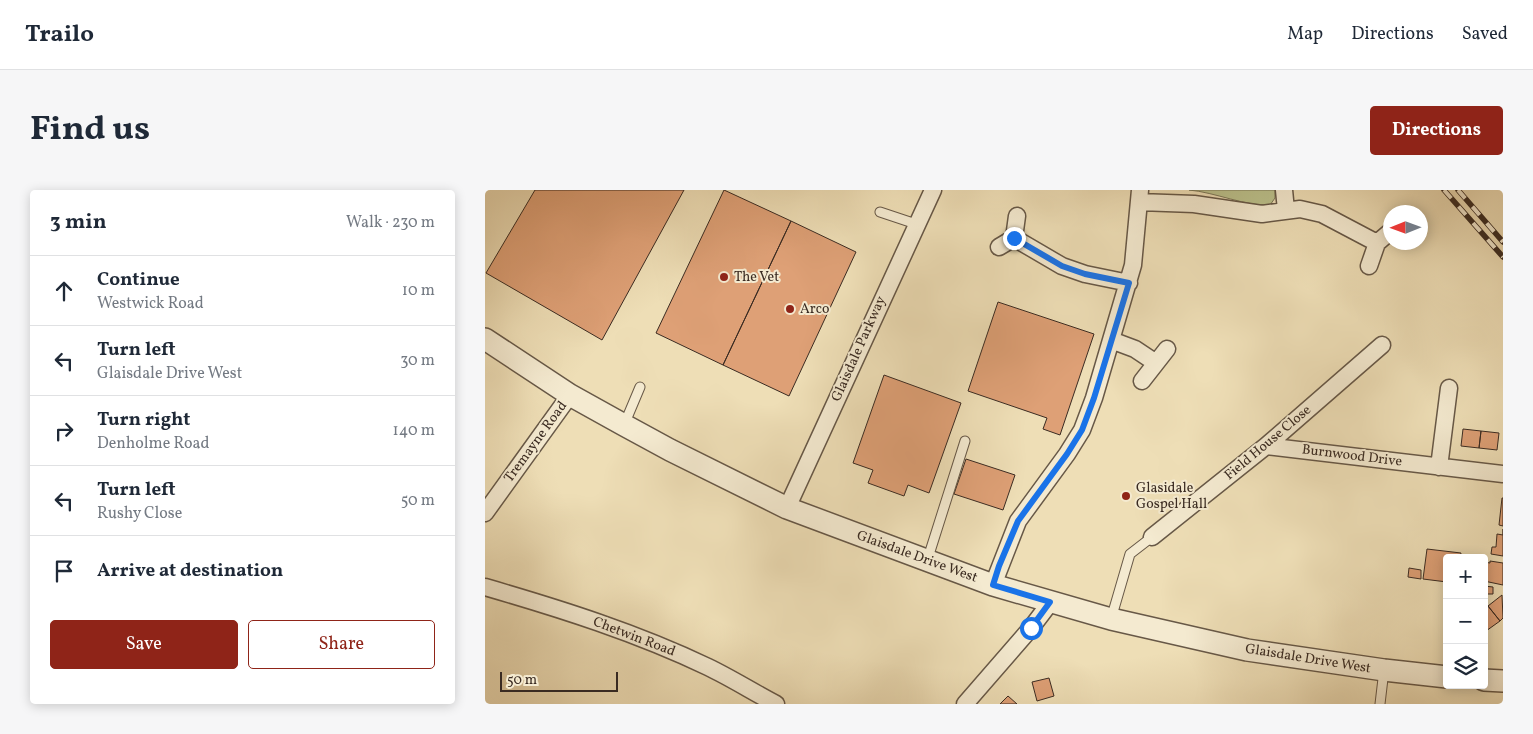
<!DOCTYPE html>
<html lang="en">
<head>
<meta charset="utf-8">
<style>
  body { margin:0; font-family:Vollkorn,serif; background:#f6f6f7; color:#1f2937 }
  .controls { position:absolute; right:15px; bottom:15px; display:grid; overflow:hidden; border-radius:5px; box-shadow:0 2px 12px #0003 }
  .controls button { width:45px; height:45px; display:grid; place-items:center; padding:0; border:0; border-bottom:1px solid #e0e1e3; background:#fff; color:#1f2937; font:25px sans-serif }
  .compass { position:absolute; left:898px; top:15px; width:45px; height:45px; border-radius:50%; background:#fff; box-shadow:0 2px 12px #0003; rotate:269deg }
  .scale { position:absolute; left:15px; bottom:12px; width:118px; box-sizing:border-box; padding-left:5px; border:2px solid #3a2b22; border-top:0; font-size:14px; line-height:18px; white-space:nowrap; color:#3a2b22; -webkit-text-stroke:4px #f4ead0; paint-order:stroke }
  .stop { position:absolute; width:15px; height:15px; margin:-11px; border:4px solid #1a73e8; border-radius:50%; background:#fff }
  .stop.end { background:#1a73e8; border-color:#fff; box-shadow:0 1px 5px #0008 }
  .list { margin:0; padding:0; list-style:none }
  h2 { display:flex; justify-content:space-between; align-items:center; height:65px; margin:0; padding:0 20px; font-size:21px }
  h2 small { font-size:16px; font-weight:400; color:#747a83 }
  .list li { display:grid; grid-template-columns:32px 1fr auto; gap:15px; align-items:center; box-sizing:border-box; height:70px; padding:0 20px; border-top:1px solid #e0e1e3 }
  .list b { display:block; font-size:19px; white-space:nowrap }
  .list p { margin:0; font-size:16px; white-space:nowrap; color:#747a83 }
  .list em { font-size:16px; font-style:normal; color:#747a83 }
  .actions { display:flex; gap:10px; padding:15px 20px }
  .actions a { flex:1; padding:11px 0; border:1px solid #8f2418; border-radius:5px; text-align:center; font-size:18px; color:#8f2418 }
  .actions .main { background:#8f2418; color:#fff }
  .icon { flex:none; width:28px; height:28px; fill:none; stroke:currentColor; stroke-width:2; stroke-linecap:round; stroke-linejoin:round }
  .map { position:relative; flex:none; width:1018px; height:514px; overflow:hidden; border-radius:5px }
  header { display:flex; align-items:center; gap:30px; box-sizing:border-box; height:70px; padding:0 25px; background:#fff; border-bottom:1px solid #e0e1e3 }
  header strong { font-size:24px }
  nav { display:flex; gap:28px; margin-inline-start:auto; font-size:18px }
  .intro { display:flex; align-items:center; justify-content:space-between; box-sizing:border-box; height:120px; padding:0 30px }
  h1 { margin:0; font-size:35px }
  .button { padding:12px 22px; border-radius:5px; background:#8f2418; color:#fff; font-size:18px; font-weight:700 }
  main { display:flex; gap:30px; padding:0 30px }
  aside { flex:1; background:#fff; border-radius:5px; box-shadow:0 2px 12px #0003 }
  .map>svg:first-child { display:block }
</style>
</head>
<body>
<header>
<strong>Trailo</strong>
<nav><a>Map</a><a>Directions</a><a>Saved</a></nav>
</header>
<div class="intro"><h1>Find us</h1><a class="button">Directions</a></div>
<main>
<aside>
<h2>3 min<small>Walk · 230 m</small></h2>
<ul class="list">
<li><svg class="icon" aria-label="ahead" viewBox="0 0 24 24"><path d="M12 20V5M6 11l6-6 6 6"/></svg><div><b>Continue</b><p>Westwick Road</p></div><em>10 m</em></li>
<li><svg class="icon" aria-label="left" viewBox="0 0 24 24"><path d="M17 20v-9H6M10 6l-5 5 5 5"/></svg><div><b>Turn left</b><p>Glaisdale Drive West</p></div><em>30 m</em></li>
<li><svg class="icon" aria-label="right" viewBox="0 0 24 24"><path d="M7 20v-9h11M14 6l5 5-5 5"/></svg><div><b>Turn right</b><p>Denholme Road</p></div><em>140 m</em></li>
<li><svg class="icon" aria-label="left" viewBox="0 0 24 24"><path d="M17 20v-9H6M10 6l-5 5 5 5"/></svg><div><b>Turn left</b><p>Rushy Close</p></div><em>50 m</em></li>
<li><svg class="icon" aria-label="arrive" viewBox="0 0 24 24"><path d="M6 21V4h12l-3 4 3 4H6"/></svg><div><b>Arrive at destination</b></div></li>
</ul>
<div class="actions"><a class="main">Save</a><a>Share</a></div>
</aside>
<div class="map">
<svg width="1018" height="514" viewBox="0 0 1018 514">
  <rect width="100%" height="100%" fill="#eedeb6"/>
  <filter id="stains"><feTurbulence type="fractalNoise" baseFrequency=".004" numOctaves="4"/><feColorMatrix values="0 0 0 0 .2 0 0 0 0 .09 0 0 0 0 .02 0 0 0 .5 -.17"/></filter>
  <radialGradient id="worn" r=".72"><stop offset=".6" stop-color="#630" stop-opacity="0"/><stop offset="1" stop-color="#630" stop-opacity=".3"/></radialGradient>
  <path fill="#bbc18c" stroke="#7a7657" d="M704,0H790V8L785,15C763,17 729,2 704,0Z"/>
  <path fill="#dea076" stroke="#3a2b22" d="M50,0H199L117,150L1,83Z
    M239,0L306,31L238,175L171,143Z
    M306,31L371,62L304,206L238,175Z
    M513,112L609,144L575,245L558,239L562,228L483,201Z
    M399,185L476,213L444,303L423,295L419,306L383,293L388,280L368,273Z
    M978,239L996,241L994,258L976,256Z
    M996,241L1014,243L1012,260L994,258Z
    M481,269L530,285L518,320L469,304Z
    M1017,308H1018V336L1014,335Z
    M1018,339V366L1006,364L1007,357H1011L1012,344L1018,345Z
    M942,359L976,363L975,368H962V392L938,389Z
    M1005,371L1018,373V395L999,391V372L1005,373Z
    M924,378L936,380V389L923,387Z
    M999,396L1008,397V404H999Z
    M1017,405L1018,428L1015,431L1003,416Z
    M1003,416L1015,431L1001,441L999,439V419Z
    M564,488L569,506L552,511L547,492Z
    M523,506L532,514H515Z"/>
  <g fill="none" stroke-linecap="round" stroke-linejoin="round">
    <defs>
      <path id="service" d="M395,22L431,34
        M139,235L155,197
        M442,371L480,251
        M626,429L645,364L667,347
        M895,514L899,480"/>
      <path id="minor" d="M799,0L801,20
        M654,12L709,14L777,24L815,19L837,24L892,53
        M529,48L577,76L600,84L644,93
        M514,57L529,48L532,26
        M884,76L892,53L906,41
        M626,150L650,159L671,173
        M657,191L682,159
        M781,256L1018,284
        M954,277L964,198
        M302,318L448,0
        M0,323L85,205
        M667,347L781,256L897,155
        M508,395L533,331L582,264L597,240L609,208L648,75L655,0
        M0,397C76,419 152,443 223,477C246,488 268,502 291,514
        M480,514L546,438L565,413"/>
      <path id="tertiary" d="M0,149L85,205L139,235L185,260L302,318L508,395L626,429L762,460L899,480L962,487
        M999,490L1018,491"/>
    </defs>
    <use href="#service" stroke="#675847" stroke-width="11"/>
    <use href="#minor" stroke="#675847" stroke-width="19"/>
    <use href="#tertiary" stroke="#675847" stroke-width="24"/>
    <use href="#service" stroke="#f4ead0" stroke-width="9"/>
    <use href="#minor" stroke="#f4ead0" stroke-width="16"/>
    <use href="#tertiary" stroke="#f4ead0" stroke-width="21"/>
    <defs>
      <path id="rail" d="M959,0L1018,67
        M973,0L1018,52"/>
    </defs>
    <use href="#rail" stroke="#3a2b22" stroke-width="5.5"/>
    <use href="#rail" stroke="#f4ead0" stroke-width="4" stroke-dasharray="11" stroke-linecap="butt"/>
  </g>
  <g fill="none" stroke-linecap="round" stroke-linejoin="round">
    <path stroke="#1a73e8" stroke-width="6" d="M529,48L577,76L600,84L644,93L609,208L597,240L582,264L533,331L514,376L508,395L565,412L546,438"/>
  </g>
  <g fill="#8f2418" stroke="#f4ead0" stroke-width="2">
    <circle cx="239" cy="87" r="5"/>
    <circle cx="305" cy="119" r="5"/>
    <circle cx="641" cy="306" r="5"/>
  </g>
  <g text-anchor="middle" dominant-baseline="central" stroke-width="4" stroke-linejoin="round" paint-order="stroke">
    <g font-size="14" fill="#3a2b22" stroke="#f4ead0" text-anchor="start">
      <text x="249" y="87">The Vet</text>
      <text x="315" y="119">Arco</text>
      <text x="651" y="298">Glasidale<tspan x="651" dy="16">Gospel Hall</tspan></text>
    </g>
    <g font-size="14" fill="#3a2b22" stroke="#f4ead0">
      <text transform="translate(374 159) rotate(-66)">Glaisdale Parkway</text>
      <text transform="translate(51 252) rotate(-54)">Tremayne Road</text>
      <text transform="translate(783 253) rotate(-40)">Field House Close</text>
      <text transform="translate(867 266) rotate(7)">Burnwood Drive</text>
      <text transform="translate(432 367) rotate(20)">Glaisdale Drive West</text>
      <text transform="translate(149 447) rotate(21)">Chetwin Road</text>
      <text transform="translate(823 469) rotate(9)">Glaisdale Drive West</text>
    </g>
  </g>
  <rect width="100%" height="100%" filter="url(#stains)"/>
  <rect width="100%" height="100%" fill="url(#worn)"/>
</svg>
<div class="controls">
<button>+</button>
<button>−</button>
<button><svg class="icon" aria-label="layers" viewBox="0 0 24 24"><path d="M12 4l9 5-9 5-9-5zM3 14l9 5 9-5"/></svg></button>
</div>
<svg class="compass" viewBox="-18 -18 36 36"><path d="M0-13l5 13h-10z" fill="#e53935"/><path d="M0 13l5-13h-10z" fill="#747a83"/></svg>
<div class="scale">50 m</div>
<div class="stop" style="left:546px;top:438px"></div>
<div class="stop end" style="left:529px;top:48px"></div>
</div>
</main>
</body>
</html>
